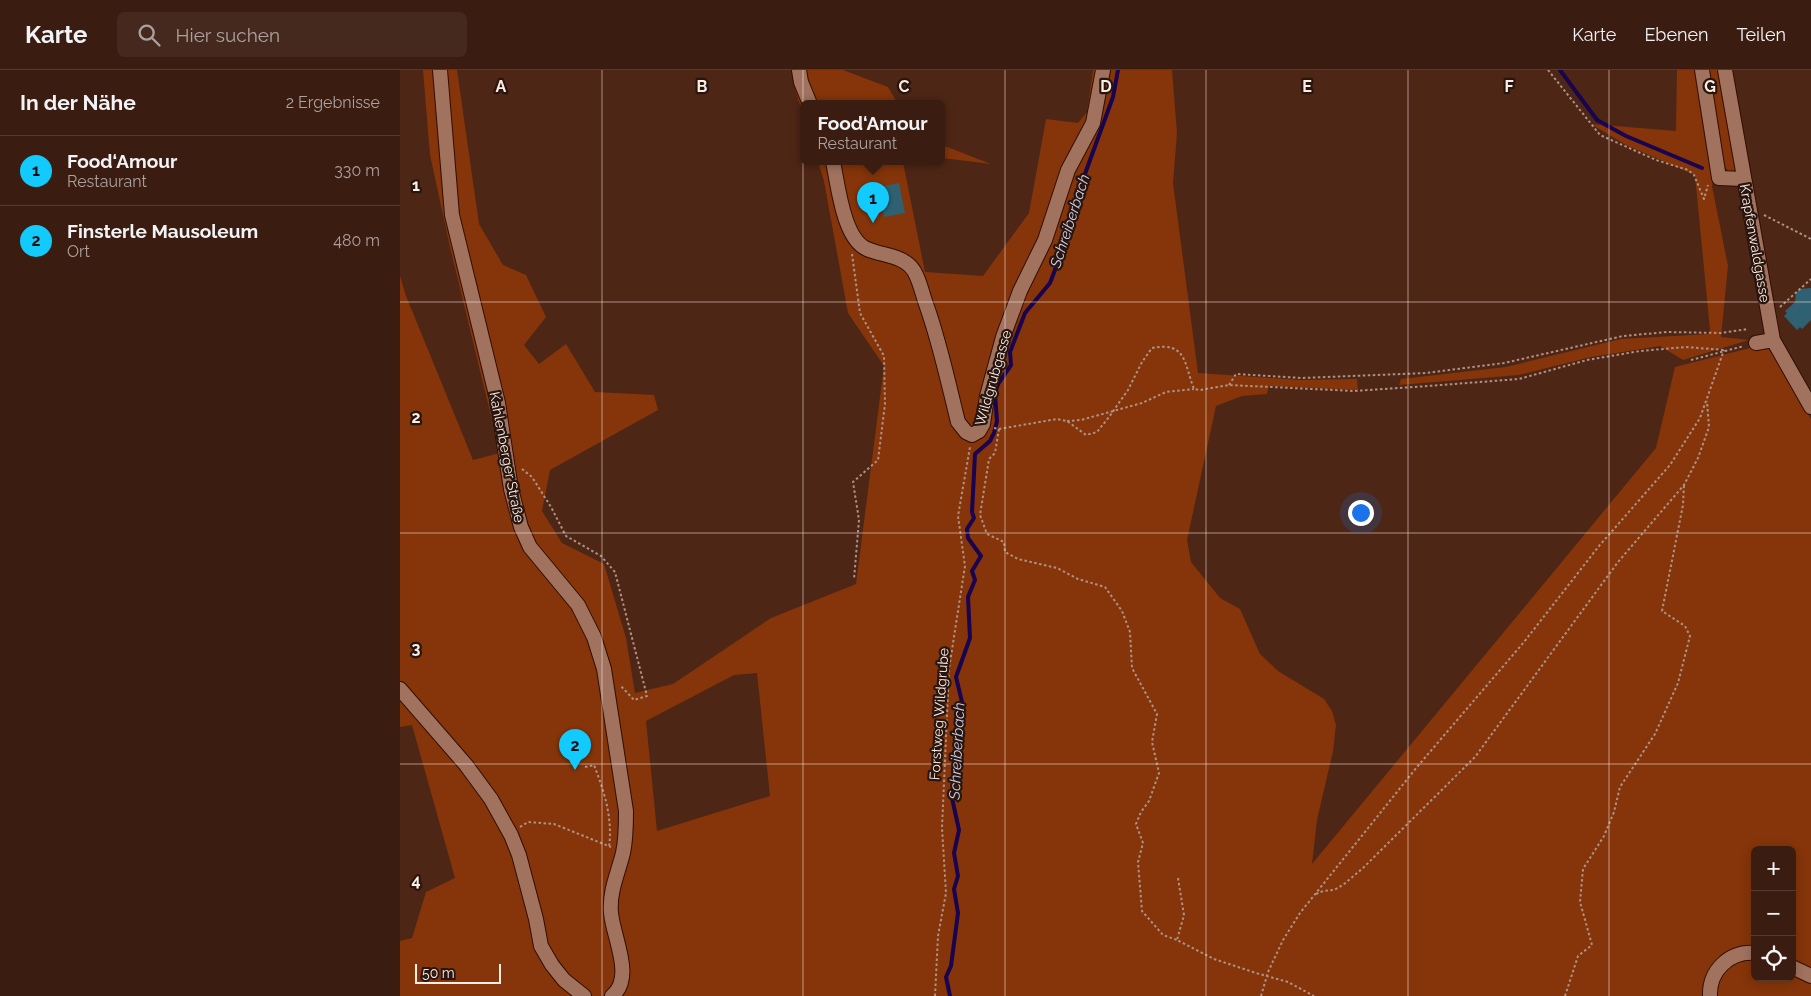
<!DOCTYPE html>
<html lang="de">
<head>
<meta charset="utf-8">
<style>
  body { margin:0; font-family:Raleway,sans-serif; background:#45291e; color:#f1f3f6 }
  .controls { position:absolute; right:15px; bottom:15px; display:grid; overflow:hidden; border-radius:8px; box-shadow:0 2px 12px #0003 }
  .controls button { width:45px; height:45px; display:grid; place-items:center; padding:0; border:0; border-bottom:1px solid #543a30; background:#3a1c10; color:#f1f3f6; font:25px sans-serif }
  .scale { position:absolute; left:15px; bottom:12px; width:86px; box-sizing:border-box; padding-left:5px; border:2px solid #fcece6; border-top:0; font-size:14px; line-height:18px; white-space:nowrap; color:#fcece6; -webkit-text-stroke:4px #27150e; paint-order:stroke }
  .you { position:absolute; left:960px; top:442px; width:18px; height:18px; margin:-12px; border:4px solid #fff; border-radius:50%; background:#1a73e8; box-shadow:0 0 0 8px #1a73e833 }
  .badge { display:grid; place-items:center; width:32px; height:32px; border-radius:50%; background:#12cafb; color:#111; font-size:16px; font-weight:700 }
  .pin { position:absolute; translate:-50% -41px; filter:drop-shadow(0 1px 2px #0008) }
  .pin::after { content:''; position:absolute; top:26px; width:18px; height:15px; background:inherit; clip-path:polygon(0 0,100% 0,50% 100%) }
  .popup { position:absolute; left:400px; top:30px; width:145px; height:65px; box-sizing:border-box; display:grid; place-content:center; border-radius:8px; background:#3a1c10; filter:drop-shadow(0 1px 4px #0005); font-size:16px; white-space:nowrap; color:#aba19f }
  .popup b { font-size:19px; color:#f1f3f6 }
  .popup::after { content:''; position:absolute; left:50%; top:100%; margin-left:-10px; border:10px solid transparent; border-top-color:#3a1c10 }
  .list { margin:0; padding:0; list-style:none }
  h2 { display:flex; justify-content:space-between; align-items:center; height:65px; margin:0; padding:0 20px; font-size:21px }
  h2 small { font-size:16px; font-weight:400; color:#aba19f }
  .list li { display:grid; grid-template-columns:32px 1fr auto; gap:15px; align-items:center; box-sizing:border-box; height:70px; padding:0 20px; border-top:1px solid #543a30 }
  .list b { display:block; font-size:19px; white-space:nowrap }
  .list p { margin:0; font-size:16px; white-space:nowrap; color:#aba19f }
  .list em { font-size:16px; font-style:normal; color:#aba19f }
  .icon { flex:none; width:28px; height:28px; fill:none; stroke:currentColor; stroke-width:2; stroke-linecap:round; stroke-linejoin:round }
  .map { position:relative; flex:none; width:1411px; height:926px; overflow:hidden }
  header { display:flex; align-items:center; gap:30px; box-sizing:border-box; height:70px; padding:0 25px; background:#3a1c10; border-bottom:1px solid #543a30 }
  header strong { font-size:24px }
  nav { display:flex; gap:28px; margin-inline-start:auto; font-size:18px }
  .search { width:350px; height:45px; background:#45291e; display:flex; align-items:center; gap:12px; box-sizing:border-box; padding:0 18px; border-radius:8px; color:#aba19f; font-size:19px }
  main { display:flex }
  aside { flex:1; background:#3a1c10 }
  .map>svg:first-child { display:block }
</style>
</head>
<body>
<header>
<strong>Karte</strong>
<div class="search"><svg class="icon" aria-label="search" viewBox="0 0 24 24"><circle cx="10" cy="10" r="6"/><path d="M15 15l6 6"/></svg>Hier suchen</div>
<nav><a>Karte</a><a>Ebenen</a><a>Teilen</a></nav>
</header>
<main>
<aside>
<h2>In der Nähe<small>2 Ergebnisse</small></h2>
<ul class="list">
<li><span class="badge">1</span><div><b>Food‘Amour</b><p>Restaurant</p></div><em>330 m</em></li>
<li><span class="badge">2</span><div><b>Finsterle Mausoleum</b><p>Ort</p></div><em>480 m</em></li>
</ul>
</aside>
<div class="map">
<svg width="1411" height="926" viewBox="0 0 1411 926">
  <rect width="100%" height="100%" fill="#4e2615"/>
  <path fill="#853509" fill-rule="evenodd" d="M23,0H57L79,154L103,195L126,205L146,247L124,275L139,294L166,274L195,322L254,325L258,340L150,400L142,441L162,473L204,494L226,568L235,623L273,614L371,548L456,514L484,296L448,243L424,111L418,92H503L525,202L583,206L629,143L646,49L678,53L687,42L693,0H772L777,63L773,113L798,303L900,310L957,309L958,320L869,316L867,324L842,326L816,336L787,470L791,492L820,528L840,539L860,584L878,601L924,629L932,641L936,655L933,681L917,750L912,794L1256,378L1275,297L1366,274L1411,349V926H0V871L12,868L26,822L55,808L12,655L0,657V206L6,226L73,390L100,383L50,177L30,85ZM357,603L370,726L257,761L246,651L334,605ZM1355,780H1392V907H1355Z
    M394,0H443L488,17L498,34H404V47L395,19Z
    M1277,0H1298L1315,101L1312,116L1328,196L1321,267L1349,270L1283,290L1260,276L1191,287L1119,305L999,315L1001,309L1106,297L1221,269L1309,264L1310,260L1295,105L1226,75L1191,54L1276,61Z
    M1306,0H1321L1337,99L1334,103H1330L1325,97L1321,86Z
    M542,75L591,94L542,88Z"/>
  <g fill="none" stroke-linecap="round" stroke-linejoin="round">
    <path stroke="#19044f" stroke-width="4" d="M1160,0L1197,50L1226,66L1302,98
      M550,926L546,907L551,896L558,843L554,819L558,806L554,783L559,760L552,728L563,636L556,607L570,568L568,527L575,510L572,501L581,486L568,468L567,459L574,448L572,442L575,384L590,371L594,363L597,351L595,324L598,314L611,295L610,282L625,243L650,213L666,171L678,123L713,27L718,0"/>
  </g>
  <path fill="#2f6172" d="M499,113L505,143L484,147L478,117Z
    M1411,218V250L1402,259L1400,257L1397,260L1384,246L1387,243L1385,241L1395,232L1396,223L1400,219Z"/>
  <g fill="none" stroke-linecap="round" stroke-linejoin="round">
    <defs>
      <path id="minor" d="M40,0L52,145L98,333L111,419L121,457L130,477L178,535L194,567L204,599L226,741C226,756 226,769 223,783C218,803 209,822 211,843C213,867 235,908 212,926
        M399,0L401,12L410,34
        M1302,0L1319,108L1344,109
        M1325,0L1373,270L1411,337
        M433,92C438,114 443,169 467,179C483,186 504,185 514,201C520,211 522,223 526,234C540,273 548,312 558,352L566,362L572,365L579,361L583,354L587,326L603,267L620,221L645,170L668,100L693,53L703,0
        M1356,273L1373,270
        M0,619L66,695L91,729L111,765L119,785L136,849L141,876L152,895L164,910L184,926
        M1392,897L1411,906
        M1310,926C1309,901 1329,881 1355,883"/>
    </defs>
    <use href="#minor" stroke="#320d00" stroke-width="16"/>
    <path stroke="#ad9287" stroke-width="2" stroke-dasharray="2.5 2.5" stroke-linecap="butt" d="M1148,0L1200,65L1256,90L1288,100L1294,105L1304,129L1308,115
      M1364,145L1411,169
      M452,184L460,243L484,286L485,334L478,390L453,412L459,450L454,509
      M1380,237L1411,209
      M1291,290L1344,276
      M829,315L836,304L902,308L1026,303L1104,293L1223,266L1267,262L1321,263L1348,259
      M667,351L681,350L742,333L766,322L794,319
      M594,358L599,359L657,349L667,351L686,365L697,362L709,347L728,320L742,292L752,278C787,271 784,294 794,319L800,320L829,315L954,321L1028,316L1119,309L1187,290L1240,281L1286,277L1324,280
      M599,359L595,383L589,389L580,445L587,464L604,472L605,482L618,489L657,498L678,509L705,517L722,541L730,562L732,598L757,644L752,672L759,703L749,731L741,742L736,754L743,773L738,792L742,841L763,865L777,870
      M122,399L132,407L151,437L166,466L201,486L215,502L247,626L234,630L220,615
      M185,697L194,695C204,721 213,748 209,777
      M120,757L128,752L154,754L211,777
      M778,808L784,845L777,870L814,889L856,903L888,912L914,926
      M916,824L923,821L934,820L943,815L963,798L1075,687L1218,492L1284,415L1298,388L1309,357L1307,331
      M535,926L538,866L546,823L542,758L549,599L565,496L558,446L570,377
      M861,926L868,902L883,870L900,843L1017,697L1124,572L1199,476L1270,395L1300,348L1324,280
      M1165,926L1178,886L1192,875L1180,832L1183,799L1204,766L1214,742L1220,717L1255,664L1278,613L1290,566L1285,556L1262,541L1283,435L1284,415"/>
    <use href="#minor" stroke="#a1735f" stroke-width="14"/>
  </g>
  <path fill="none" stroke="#fcece6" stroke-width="1" stroke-opacity="0.55" d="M202,0V926M403,0V926M605,0V926M806,0V926M1008,0V926M1209,0V926M0,232H1411M0,463H1411M0,694H1411"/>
  <g text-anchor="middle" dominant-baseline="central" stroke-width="4.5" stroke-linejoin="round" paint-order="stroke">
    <g font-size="14" fill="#fcece6" stroke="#27150e">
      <text transform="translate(1355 173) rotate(80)">Krapfenwaldgasse</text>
      <text transform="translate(593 308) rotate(-74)">Wildgrubgasse</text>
      <text transform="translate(107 387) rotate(79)">Kahlenberger Straße</text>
      <text transform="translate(539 644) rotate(-86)">Forstweg Wildgrube</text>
    </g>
    <g font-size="15" font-style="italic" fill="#cdcee8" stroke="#27150e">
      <text transform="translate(670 151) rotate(-72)">Schreiberbach</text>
      <text transform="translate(557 681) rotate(-87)">Schreiberbach</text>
    </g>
  </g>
  <g font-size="16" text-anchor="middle" font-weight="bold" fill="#fcece6" stroke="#27150e" stroke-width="4.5" stroke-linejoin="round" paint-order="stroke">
    <text x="101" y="22">A</text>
    <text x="302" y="22">B</text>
    <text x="504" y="22">C</text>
    <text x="706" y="22">D</text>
    <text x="907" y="22">E</text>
    <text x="1109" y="22">F</text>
    <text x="1310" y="22">G</text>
    <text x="16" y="121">1</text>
    <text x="16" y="353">2</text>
    <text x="16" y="584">3</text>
    <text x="16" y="816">4</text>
  </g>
</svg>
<div class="controls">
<button>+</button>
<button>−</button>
<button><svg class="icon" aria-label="locate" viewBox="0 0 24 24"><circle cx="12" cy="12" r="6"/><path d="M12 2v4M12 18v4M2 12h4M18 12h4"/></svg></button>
</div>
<div class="scale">50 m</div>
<div class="you"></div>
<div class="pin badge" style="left:473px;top:153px">1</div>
<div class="popup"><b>Food‘Amour</b>Restaurant</div>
<div class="pin badge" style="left:175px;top:700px">2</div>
</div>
</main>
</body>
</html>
